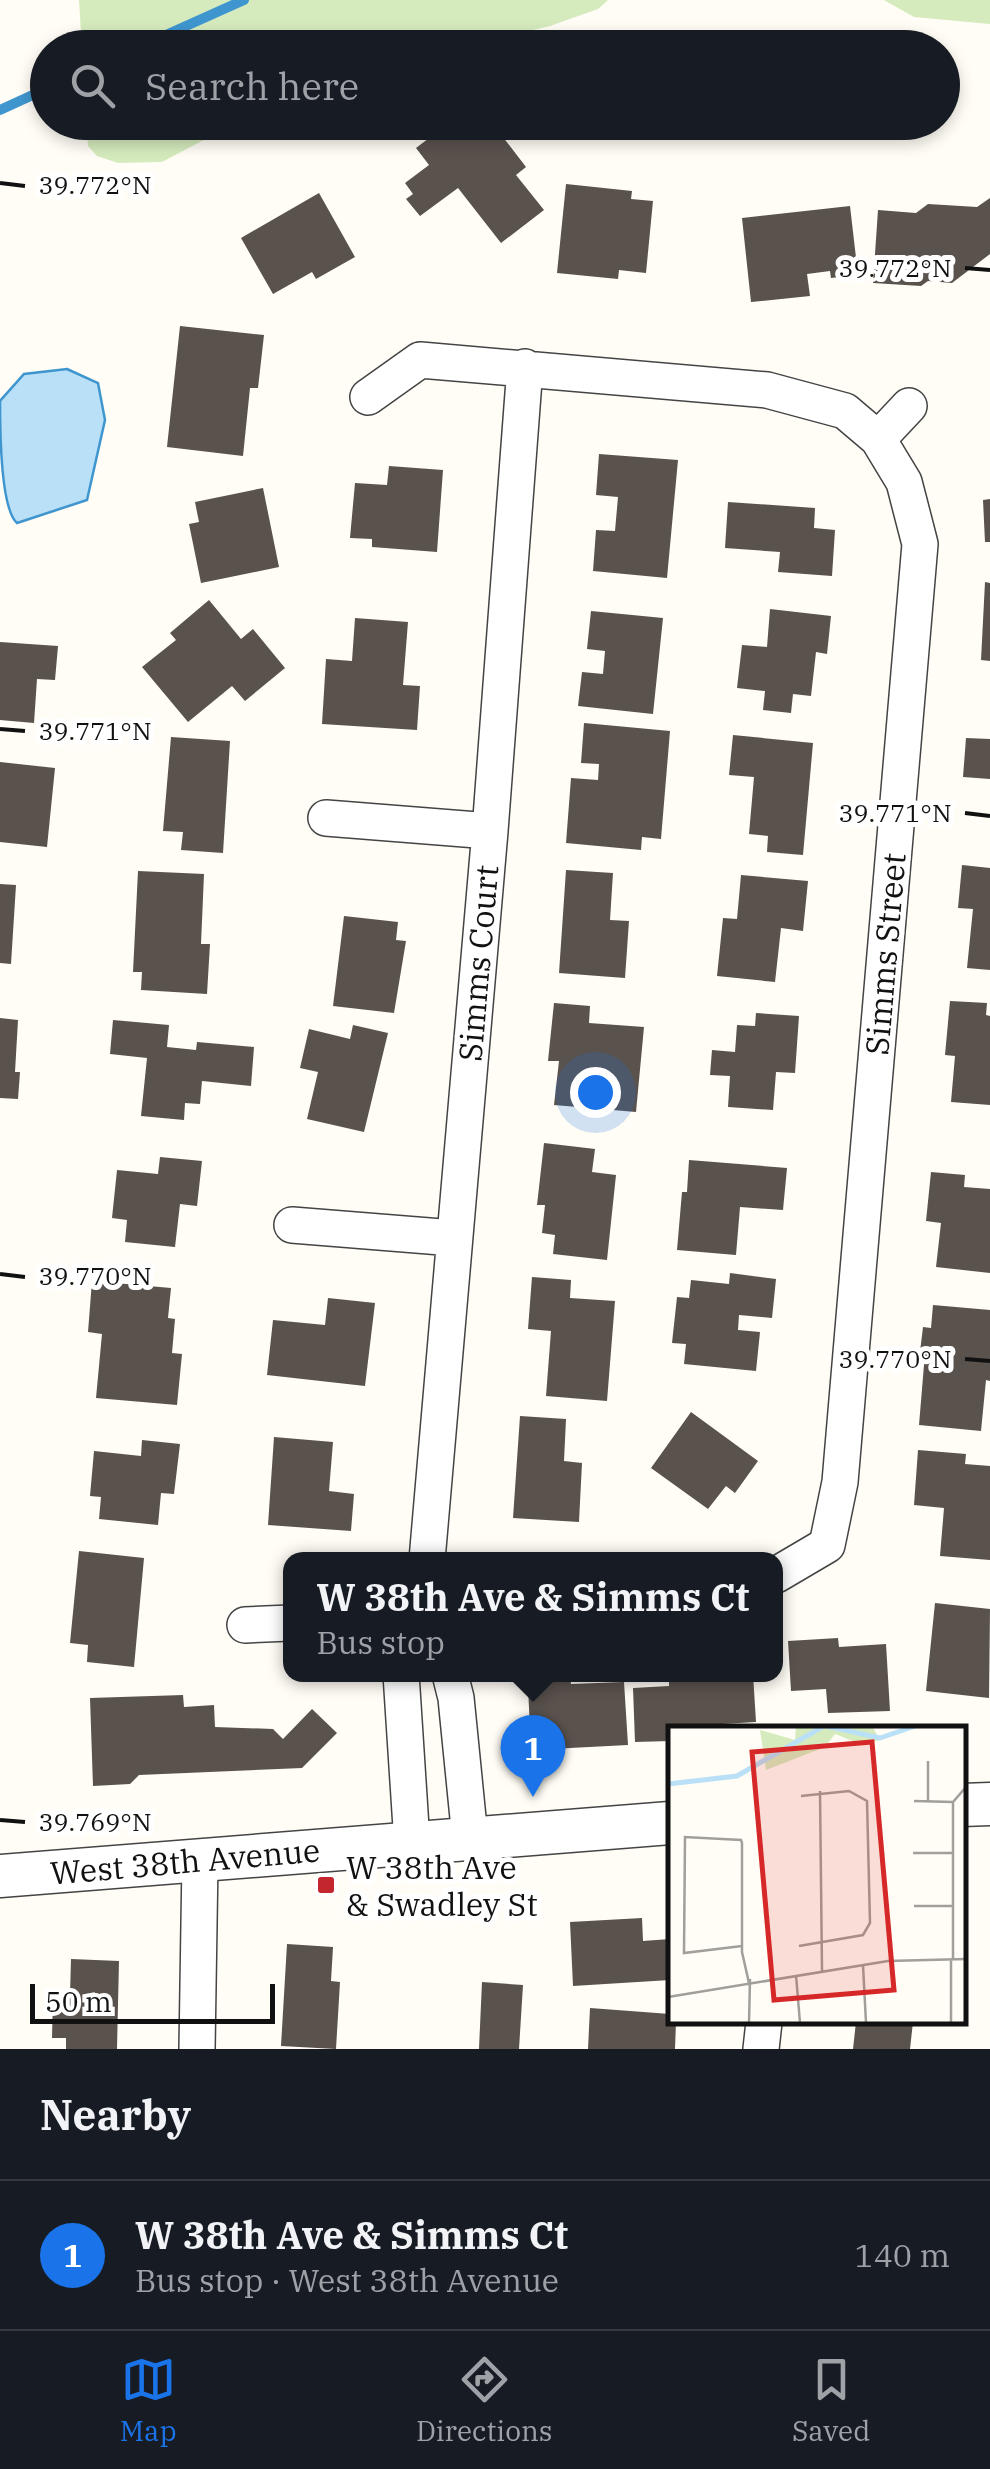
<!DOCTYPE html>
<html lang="en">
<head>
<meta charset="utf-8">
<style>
  body { margin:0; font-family:"IBM Plex Serif",serif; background:#20242c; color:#f1f3f6 }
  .scale { position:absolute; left:30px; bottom:25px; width:245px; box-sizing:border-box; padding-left:10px; border:5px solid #111; border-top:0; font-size:28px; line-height:35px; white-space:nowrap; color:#111; -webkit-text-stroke:8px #fff; paint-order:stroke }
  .you { position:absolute; left:595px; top:1092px; width:35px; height:35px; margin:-25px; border:8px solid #fff; border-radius:50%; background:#1a73e8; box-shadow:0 0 0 15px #1a73e833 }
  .badge { display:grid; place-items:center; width:65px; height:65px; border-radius:50%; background:#1a73e8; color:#fff; font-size:32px; font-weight:700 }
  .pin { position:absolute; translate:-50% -82px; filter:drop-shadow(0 2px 5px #0008) }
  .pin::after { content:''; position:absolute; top:52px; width:35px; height:30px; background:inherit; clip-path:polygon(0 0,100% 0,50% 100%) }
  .popup { position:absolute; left:283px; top:1552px; width:500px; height:130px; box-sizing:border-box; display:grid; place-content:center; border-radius:20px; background:#171b24; filter:drop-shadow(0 2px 8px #0005); font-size:32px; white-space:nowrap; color:#9ea1a6 }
  .popup b { font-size:38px; color:#f1f3f6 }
  .popup::after { content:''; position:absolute; left:50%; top:100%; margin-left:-20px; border:20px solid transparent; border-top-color:#171b24 }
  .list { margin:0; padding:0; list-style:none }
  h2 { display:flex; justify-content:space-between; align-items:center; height:130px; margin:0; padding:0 40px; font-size:42px }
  h2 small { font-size:32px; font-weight:400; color:#9ea1a6 }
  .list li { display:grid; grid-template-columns:65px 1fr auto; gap:30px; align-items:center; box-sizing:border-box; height:150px; padding:0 40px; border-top:2px solid #363941 }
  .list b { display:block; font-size:38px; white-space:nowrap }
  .list p { margin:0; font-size:32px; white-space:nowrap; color:#9ea1a6 }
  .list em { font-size:32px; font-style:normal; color:#9ea1a6 }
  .icon { flex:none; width:55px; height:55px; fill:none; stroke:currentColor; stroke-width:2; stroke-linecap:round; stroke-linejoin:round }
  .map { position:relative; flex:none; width:990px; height:2049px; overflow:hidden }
  .search { position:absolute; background:#171b24; box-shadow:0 5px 15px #0003; left:30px; right:30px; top:30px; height:110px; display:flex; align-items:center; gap:25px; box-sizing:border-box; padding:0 35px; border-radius:55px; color:#9ea1a6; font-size:38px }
  .sheet { height:280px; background:#171b24 }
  nav { display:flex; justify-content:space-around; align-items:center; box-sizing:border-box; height:140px; border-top:2px solid #363941; background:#171b24; font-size:28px; color:#9ea1a6 }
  nav a { display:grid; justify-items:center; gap:5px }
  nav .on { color:#1a73e8 }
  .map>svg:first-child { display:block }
</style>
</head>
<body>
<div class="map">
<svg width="990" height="2049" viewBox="0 0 990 2049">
  <rect width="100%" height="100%" fill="#fffdf5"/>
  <path fill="#d5ebbd" d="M79,0H608L598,9L550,26L460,47L82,48Z
    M884,0H990V24L914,17Z
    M86,123V122L236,123L162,162L118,163L97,156L88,146Z"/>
  <path fill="#b9e0f7" stroke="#3f96cf" stroke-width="2.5" d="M67,369L98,383L105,420L87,500L17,523C0,508 0,429 0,401L24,374Z"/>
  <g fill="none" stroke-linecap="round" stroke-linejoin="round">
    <path stroke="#3f96cf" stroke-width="10" d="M137,48L244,0
      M0,110L48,88"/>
  </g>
  <path fill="#5a524d" d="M450,122H466L480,140L496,128L526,167L516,175L544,210L501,243L458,188L420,216L406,199L413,194L405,183L429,165L416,148Z
    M566,184L632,191L631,199L653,201L646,273L619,270L618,279L557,273Z
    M319,193L355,257L316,279L312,272L273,294L241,238Z
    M990,198V254L952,283L928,281L921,286L873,283L878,210L916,213L928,204L977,207Z
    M850,206L858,275L831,278L830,271L807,274L810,296L751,302L742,218Z
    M180,326L264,335L258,388H250L243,456L167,447Z
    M599,454L678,460L667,578L593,571L596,530L615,531L618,497L596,495Z
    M389,466L443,470L437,552L372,547V539L350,538L355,483L387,485Z
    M263,488L279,567L201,583L189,524L199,522L195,502Z
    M990,499V542H985L983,500Z
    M728,502L815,508L814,528L835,530L832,576L778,572L780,552L725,548Z
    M985,582L990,583V661L981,660Z
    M209,600L241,639L253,629L285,668L245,701L232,686L188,722L142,667L176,640L170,633Z
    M770,609L831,616L827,654L816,652L811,696L793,694L791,713L763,710L765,691L737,688L742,645L767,647Z
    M591,611L663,618L653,714L578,706L582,672L603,674L605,651L587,649Z
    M355,618L408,622L403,685L420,686L417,730L322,724L326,659L352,661Z
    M0,642L58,646L55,680L37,679L34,723L0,720Z
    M584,723L670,731L661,839L642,837L641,850L566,843L571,778L598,780L599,764L581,763Z
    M733,735L813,743L803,855L767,852L768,836L749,834L754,777L729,775Z
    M171,737L230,741L223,853L181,850L183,832L163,831Z
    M966,738L990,739V779L963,777Z
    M0,762L55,768L47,847L0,842Z
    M962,865L990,868V970L967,968L973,909L958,908Z
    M566,870L613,873L610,920L629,921L625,978L559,973Z
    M138,871L204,874L201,944H210L207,994L141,990L142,972H133Z
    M741,875L808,881L803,931L781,928L775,982L717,976L723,918L737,919Z
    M0,884L16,885L11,964L0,963Z
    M344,916L398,922L396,940L406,941L394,1013L333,1006Z
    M950,1001L987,1003L986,1015L990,1016V1105L951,1102L955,1056L945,1055Z
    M554,1003L590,1006L589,1023L644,1027L636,1112L554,1105L559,1061H548Z
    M756,1013L799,1016L795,1073L776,1072L773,1110L728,1107L730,1076L710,1075L712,1050L735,1052L737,1025L755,1026Z
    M0,1018L18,1020L15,1072H20L18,1099L0,1098Z
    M113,1020L169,1025L167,1047L196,1050L197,1042L254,1047L251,1086L202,1081L200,1104L185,1103L184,1120L141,1116L147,1058L110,1054Z
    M353,1025L388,1033L364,1132L307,1119L318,1072L300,1068L309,1029L350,1039Z
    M544,1143L595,1149L592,1172L616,1175L607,1260L553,1254L555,1235L542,1233L545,1205H537Z
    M160,1157L202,1161L197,1206L180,1204L175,1247L125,1242L127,1220L112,1218L117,1170L158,1174Z
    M689,1160L787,1168L783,1210L740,1207L736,1255L677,1250L682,1192H687Z
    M931,1172L965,1175L964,1187L990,1189V1273L936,1267L941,1223L926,1221Z
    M730,1273L776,1279L772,1318L739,1315L738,1330L760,1332L756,1371L684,1364L686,1344L672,1343L677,1297L689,1298L691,1280L729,1284Z
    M532,1277L571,1280L570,1298L615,1301L607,1401L546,1396L551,1331L528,1329Z
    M92,1281L171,1288L168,1318L175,1319L172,1353L182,1354L177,1405L96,1398L102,1334L88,1332Z
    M328,1298L375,1303L365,1386L267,1375L273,1320L325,1325Z
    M933,1305L990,1310V1381L986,1380L981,1431L919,1425L925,1353L920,1352L923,1327L931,1328Z
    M691,1412L758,1461L735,1493L726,1486L708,1509L651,1468Z
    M520,1416L566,1419L564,1461L582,1463L579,1522L513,1518Z
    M274,1437L333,1442L329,1491L354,1494L351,1531L268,1525Z
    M142,1440L180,1444L174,1494L161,1493L158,1525L99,1519L101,1497L90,1496L94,1451L141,1456Z
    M918,1450L966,1454L965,1464L990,1466V1560L940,1556L944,1508L914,1505Z
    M79,1551L144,1558L134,1667L87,1662L88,1645L70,1643Z
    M935,1603L990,1609L989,1698L926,1691Z
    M838,1638L839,1647L886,1644L890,1711L828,1713L826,1689L791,1691L788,1641Z
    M753,1674L756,1722L706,1725V1729H670V1741L635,1742L633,1688L669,1686V1675Z
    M570,1676L571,1684L624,1682L628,1745L531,1750L528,1687L547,1686L546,1677Z
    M183,1695L184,1707L214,1705L215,1727L273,1729L283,1739L312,1709L337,1733L302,1768L139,1775L130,1784L93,1786L90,1698Z
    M642,1918L643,1941L670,1939V1980L573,1986L570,1922Z
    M287,1944L333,1947L331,1981L340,1982L336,2049L281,2046Z
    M71,1959L119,1961L117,2049H66V2038H52L53,1995H70Z
    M482,1982L523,1985L519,2049H479Z
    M590,2008L670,2014V2022H676L675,2049H588Z
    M856,2022H913L910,2049H853Z"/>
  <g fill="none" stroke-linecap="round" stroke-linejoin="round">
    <defs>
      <path id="minor" d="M368,397L420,360L767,390L845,411L878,439L904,482L920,544L840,1482L827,1545L776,1575
        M878,439L909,406
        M326,818L490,831
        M292,1225L454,1238
        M427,1560L490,831L525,367
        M245,1625L290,1623
        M401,1674L412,1843
        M450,1674L456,1698L470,1838
        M197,2049L200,1861
        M761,2049L764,2022"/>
      <path id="tertiary" d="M962,1805L990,1804
        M0,1876L670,1823"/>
    </defs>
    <use href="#minor" stroke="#444" stroke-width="38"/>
    <use href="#tertiary" stroke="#444" stroke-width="45"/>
    <use href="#minor" stroke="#fff" stroke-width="35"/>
    <use href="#tertiary" stroke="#fff" stroke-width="42"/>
  </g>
  <path fill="none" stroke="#111" stroke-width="4" d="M0,183L25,186M965,268L990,270M0,729L25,731M965,813L990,816M0,1274L25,1277M965,1359L990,1361M0,1820L25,1822"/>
  <rect fill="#c4262e" stroke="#fff" stroke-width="4" x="316" y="1875" width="20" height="20" rx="5"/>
  <g text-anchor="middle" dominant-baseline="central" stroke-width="10" stroke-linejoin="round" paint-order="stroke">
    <g font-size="32" fill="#111" stroke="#fff">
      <text transform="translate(885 954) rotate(-85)">Simms Street</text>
      <text transform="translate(478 963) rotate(-85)">Simms Court</text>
      <text transform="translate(185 1861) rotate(-5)">West 38th Avenue</text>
    </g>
    <g font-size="32" fill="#111" stroke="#fff" text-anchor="start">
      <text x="346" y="1867">W 38th Ave<tspan x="346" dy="37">&amp; Swadley St</tspan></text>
    </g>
  </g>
  <g transform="translate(668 1726)">
    <rect width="298" height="298" fill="#fffdf5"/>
    <path d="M128,0H204L212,14L195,19L167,8L157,21L98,44L92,4L127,14Z" fill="#d5ebbd"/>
    <path fill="none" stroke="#b9e0f7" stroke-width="5" d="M158,0L212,12L247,0M0,58L69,50L156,0"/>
    <path fill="none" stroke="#a09f9a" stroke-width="2.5" d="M152,65L154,245M246,75L285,76L298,61M260,75V35M285,76V233M245,127H284M246,180H284M74,220L16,227L17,111L73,114L74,117V226L81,257M131,220L195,209L202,197L199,75L181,65L133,70M283,233V297M195,239L198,297M128,249L132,297M0,271L220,235L298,233M81,297L82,253"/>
    <path fill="#d62828" fill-opacity="0.15" stroke="#d62828" stroke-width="5" d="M204,16L226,264L106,274L84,26Z"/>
    <rect width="298" height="298" fill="none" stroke="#111" stroke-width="5"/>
  </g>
  <g font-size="25" text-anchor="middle" fill="#111" stroke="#fff" stroke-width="10" stroke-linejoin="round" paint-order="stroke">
    <text x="95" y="194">39.772°N</text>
    <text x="895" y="277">39.772°N</text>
    <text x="95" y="740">39.771°N</text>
    <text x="895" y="822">39.771°N</text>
    <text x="95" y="1285">39.770°N</text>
    <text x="895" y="1368">39.770°N</text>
    <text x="95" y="1831">39.769°N</text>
  </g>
</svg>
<div class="scale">50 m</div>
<div class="you"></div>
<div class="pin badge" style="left:533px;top:1797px">1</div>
<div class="popup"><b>W 38th Ave &amp; Simms Ct</b>Bus stop</div>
<div class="search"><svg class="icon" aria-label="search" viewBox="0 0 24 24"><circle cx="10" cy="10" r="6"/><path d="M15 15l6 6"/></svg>Search here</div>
</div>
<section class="sheet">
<h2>Nearby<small></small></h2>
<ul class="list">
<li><span class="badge">1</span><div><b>W 38th Ave &amp; Simms Ct</b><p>Bus stop · West 38th Avenue</p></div><em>140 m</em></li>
</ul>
</section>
<nav>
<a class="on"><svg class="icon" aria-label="map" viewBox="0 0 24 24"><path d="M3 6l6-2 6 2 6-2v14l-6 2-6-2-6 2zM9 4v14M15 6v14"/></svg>Map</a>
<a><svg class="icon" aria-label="directions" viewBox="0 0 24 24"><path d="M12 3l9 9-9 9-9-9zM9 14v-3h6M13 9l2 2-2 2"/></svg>Directions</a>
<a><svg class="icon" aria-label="saved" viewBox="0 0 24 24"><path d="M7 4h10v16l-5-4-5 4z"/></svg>Saved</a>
</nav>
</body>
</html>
